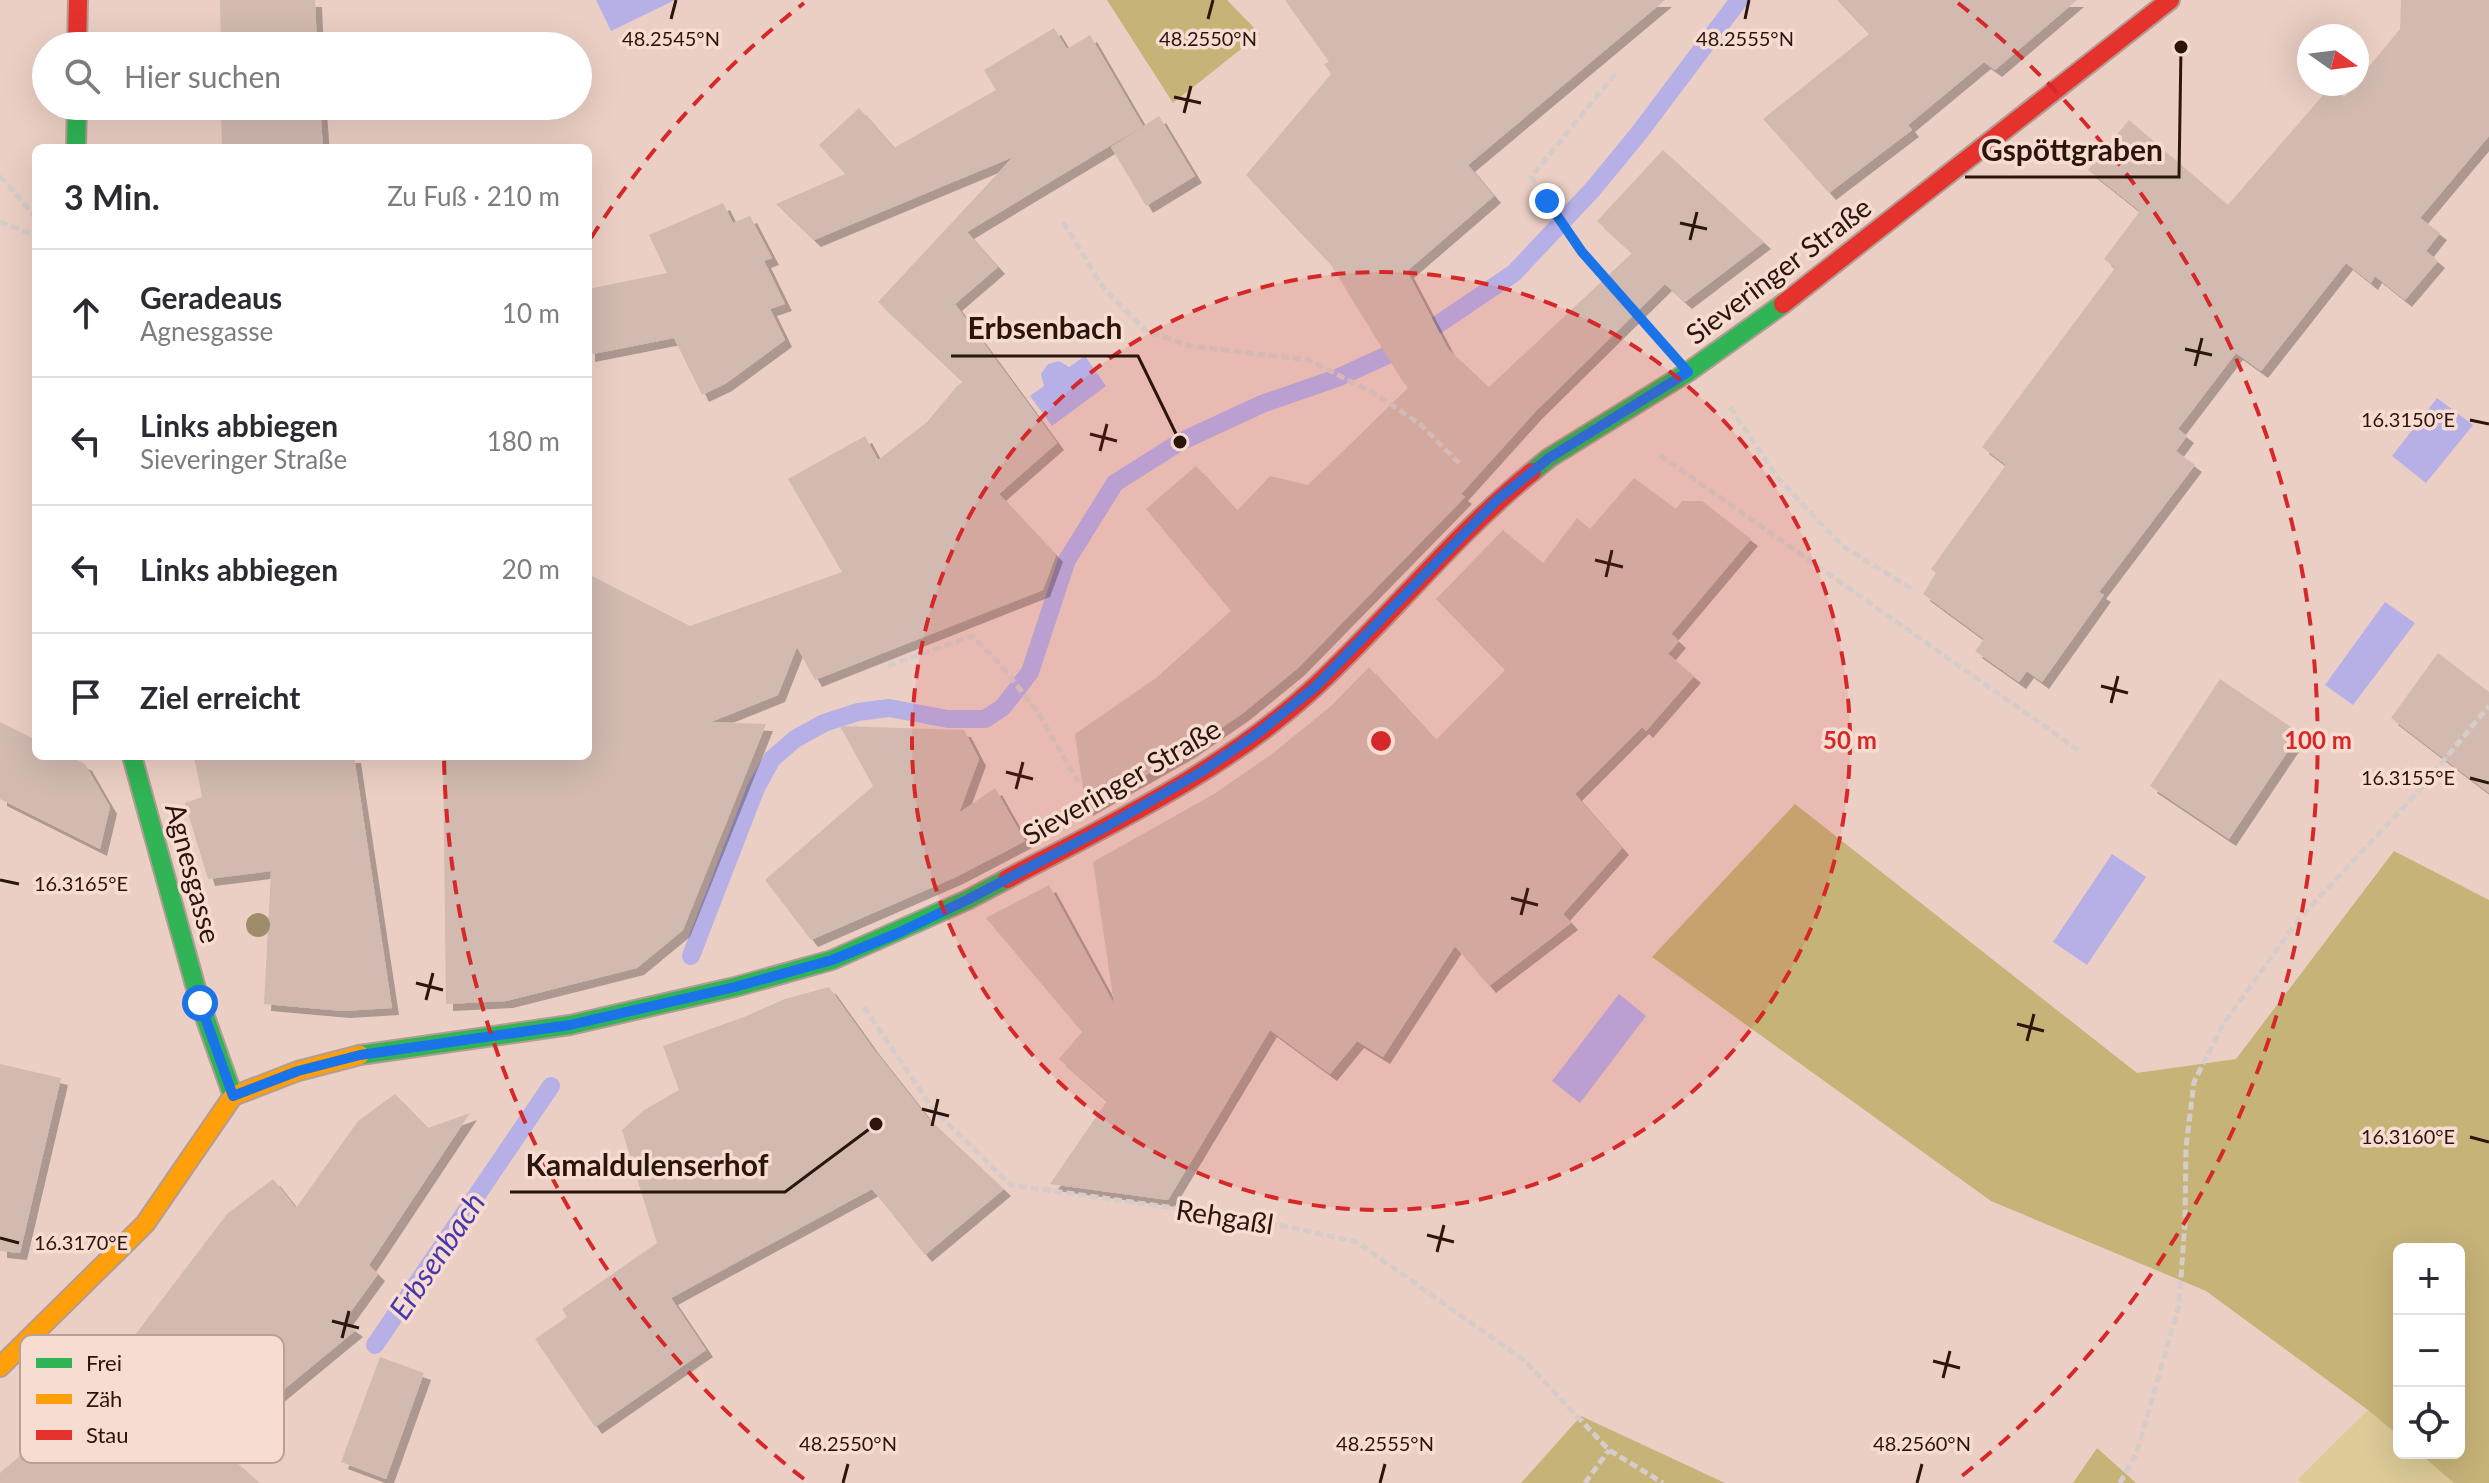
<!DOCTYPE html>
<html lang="de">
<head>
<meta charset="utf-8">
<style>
  body { margin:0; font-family:Lato,sans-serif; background:#f2f2f3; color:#2b2b33 }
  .controls { position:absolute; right:24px; bottom:24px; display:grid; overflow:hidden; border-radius:12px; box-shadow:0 8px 32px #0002 }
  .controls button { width:72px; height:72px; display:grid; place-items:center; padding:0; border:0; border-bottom:2px solid #e1e1e2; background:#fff; color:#2b2b33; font:40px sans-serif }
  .compass { position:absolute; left:2297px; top:24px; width:72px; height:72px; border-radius:50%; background:#fff; box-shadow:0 8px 32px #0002; rotate:104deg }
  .stop { position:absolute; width:24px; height:24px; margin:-18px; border:6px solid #1a73e8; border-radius:50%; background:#fff }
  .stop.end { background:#1a73e8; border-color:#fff; box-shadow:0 2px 8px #0008 }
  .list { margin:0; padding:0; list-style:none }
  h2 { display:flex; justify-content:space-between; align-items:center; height:104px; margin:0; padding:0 32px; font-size:34px }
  h2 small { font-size:26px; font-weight:400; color:#7c7c81 }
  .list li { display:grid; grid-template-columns:52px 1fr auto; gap:24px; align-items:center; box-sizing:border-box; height:128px; padding:0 32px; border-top:2px solid #e1e1e2 }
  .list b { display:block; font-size:30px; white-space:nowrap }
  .list p { margin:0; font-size:26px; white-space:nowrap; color:#7c7c81 }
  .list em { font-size:26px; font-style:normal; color:#7c7c81 }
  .icon { flex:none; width:44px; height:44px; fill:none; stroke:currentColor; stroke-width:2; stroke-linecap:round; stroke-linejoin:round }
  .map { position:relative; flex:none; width:2489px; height:1483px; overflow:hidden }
  .search { position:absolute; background:#fff; box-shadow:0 8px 32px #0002; left:32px; top:32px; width:560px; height:88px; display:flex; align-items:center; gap:20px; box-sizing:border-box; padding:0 28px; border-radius:44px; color:#7c7c81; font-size:30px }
  .panel { position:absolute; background:#fff; box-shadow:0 8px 32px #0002; left:32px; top:144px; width:560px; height:616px; border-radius:12px }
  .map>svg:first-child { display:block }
</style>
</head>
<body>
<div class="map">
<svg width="2489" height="1483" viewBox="0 0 2489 1483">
  <defs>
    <filter id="shadow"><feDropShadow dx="7" dy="7" stdDeviation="0" flood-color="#0004"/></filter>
  </defs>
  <rect width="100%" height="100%" fill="#ebcfc4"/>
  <path fill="#dcca97" d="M2368,1410L2399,1436V1453H2419L2454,1483H2303L2298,1479Z"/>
  <path fill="#c6b378" d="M1107,0H1227L1260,34L1173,103Z
    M1795,804L2137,1073L2236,1059L2394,851L2489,900V1483H2454L2419,1453H2459V1249H2399V1436L2368,1410L2206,1291L1991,1201L1652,957Z
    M1581,1416L1725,1483H1521Z
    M2097,1448L2136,1483H2073Z"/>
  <path fill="#b7b0e7" d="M596,0H675L611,31Z
    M1085,356L1106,386L1052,426L1030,396L1044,386L1041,374L1048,364L1059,361L1069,367Z
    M2437,398L2473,425L2426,483L2392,456Z
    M2385,602L2415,623L2353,705L2325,685Z
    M2112,854L2146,877L2087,965L2053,942Z
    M1619,994L1646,1016L1580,1103L1552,1081Z"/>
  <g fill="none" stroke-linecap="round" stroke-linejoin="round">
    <path stroke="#b7b0e7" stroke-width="18" d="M691,956L756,788L772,759L795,739L824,723L858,712L889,708L948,719H985L1003,707L1030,672L1067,560L1115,483L1180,442L1262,404L1337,378L1403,348L1514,273L1593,189L1639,133L1739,0
      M375,1345L551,1086"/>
  </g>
  <path fill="#d2bab0" filter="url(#shadow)" d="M220,0H315L317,46H221Z
    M1285,0H1665L1468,165L1494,196L1407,271L1448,349L1489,387L1632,253L1597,221L1663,150L1764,242L1685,302L1665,284L1535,412L1461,494L1465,497L1298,668L1243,713L1188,751L1086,809L1075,734L1156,678L1231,611L1146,509L1196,466L1237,511L1270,476L1308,485L1408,388L1401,379L1331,265L1246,175L1331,74L1324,64L1329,62Z
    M1837,0H2077L1995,70L1984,62L1908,125L1912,130L1829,193L1763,119L1869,34Z
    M2401,0H2489V136L2420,218L2440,233L2426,251L2438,261L2405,300L2375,276L2371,283L2346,263L2261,371L2236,353L2178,429L2187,436L2176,451L2195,465L2099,592L2104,595L2042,682L2027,671L2019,682L1975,651L1984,639L1923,594L1936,573L1931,569L2006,465L1982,447L2115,268L2104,259L2140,211L2088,170L2129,120L2228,205L2330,87L2344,97L2357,84V81L2400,29Z
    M1054,28L1067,49L1090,35L1143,126L967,232L998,267L955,304L1057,443L999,494L1056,555L1043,590L815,680L797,647L778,695L711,722L766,724L683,930L637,968L506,1001L446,1004L443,756H588V574L690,626L842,572L788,479L865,436L878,460L927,422L957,386L963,382L878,302L1013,157L814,240L776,204L845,174L819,145L859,108L894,148L996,90L984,70Z
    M221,106H320L323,148H222Z
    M1159,116L1195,176L1146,206L1111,147Z
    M723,203L733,223L750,216L772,258L764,261L785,304L770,309L785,340L725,384L702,395L674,338L588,355V289L667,273L649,235Z
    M1634,478L1676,509L1682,501H1702L1751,539L1671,634L1679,641L1668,654L1694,676L1646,731L1642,727L1575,794L1622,848L1563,914L1571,923L1489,986L1455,946L1383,1057L1357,1041L1330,1074L1270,1030L1168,1200L1050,1184L1107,1101L1059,1059L1082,1032L986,918L1049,885L1114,1004L1093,862L1214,794L1272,754L1331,706L1369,667L1436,740L1505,670L1436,599L1503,530L1543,563L1577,518L1590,529Z
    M2438,653L2489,692V793L2391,718Z
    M2220,679L2300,733L2229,839L2150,786Z
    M0,722L36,740V756H69L85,764L110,807L100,849L0,799Z
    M840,726L964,730L979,759L959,813L995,788L1025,841L956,877L811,940L765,880L873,786Z
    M194,756H354L392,1008L343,1011L264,1004L271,871L208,879L185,803L202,797Z
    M829,987L872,1047L928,1118L1004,1189L925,1255L872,1189L671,1298L706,1350L595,1427L535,1339L567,1317L562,1309L657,1243L622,1130L644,1110L679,1090L663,1046L744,1017L785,999Z
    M0,1064L61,1078L20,1253L0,1251Z
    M395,1094L428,1128L470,1113L369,1265L378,1274L344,1321L356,1330L241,1425L159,1394L260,1483H0V1473L87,1398L227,1214L273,1179L296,1208L358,1121Z
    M380,1357L424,1373L386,1479L341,1462Z"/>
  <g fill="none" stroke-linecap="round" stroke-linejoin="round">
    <defs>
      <path id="fast" d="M76,148L77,106
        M1532,472L1549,458L1688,372L1783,304
        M132,756L200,1003L233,1096
        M360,1055L570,1025L735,987L832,960L967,900L1007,879"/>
      <path id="slow" d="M0,1367L145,1224L233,1096L298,1071L360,1055"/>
      <path id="jam" d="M77,46L78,0
        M1783,304L2170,0
        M1007,879C1113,823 1227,769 1316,686C1390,617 1453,536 1532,472"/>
    </defs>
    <use href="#fast" stroke="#b39c93" stroke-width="22"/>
    <use href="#slow" stroke="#b39c93" stroke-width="22"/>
    <use href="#jam" stroke="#b39c93" stroke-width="22"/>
    <path stroke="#d6ccc9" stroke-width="5" stroke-dasharray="8 4" stroke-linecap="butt" d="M1615,74L1531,177L1582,252L1650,329
      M0,176L33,214
      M0,222L32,234
      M1063,222L1104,289L1146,331L1190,346L1309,360L1377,395L1420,424L1459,463
      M1730,407L1777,477L1841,545L1912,589
      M1660,455L2081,752
      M888,666L972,636L1000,664L1037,711L1078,782
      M864,1007L933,1109L1011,1185L1252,1219L1357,1242L1525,1361L1609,1450L1663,1483
      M1585,1483L1609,1450
      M2120,1483L2137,1452L2179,1305L2185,1222L2186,1147L2194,1082L2222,1026L2299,919L2415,795L2489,706"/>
    <use href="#fast" stroke="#30b455" stroke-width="18"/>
    <use href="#slow" stroke="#ff9f0a" stroke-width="18"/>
    <use href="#jam" stroke="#e5322d" stroke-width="18"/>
  </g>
  <circle fill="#9d8d6b" cx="258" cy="925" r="12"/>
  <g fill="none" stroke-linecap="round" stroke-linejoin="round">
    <path stroke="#1a73e8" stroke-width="10" d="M200,1003L233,1096L298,1071L360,1055L570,1025L735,987L832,960L896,934L967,900L1104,828L1201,772L1258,733L1315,687L1497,500L1549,458L1688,372L1582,252L1547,201"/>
  </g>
  <path fill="none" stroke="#2c150c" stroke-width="3" d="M671,19L676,0M1208,19L1213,0M1745,19L1749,0M1174,97L1201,103M1184,113L1191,86M1680,223L1707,229M1690,240L1697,212M2185,349L2212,355M2195,366L2202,338M2470,420L2489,424M1090,434L1117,441M1100,451L1107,424M1595,560L1623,567M1606,577L1612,550M2101,686L2128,693M2111,703L2118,676M1006,772L1033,779M2470,778L2489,783M1016,789L1023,762M0,880L19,884M1511,898L1538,905M1521,915L1528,888M416,983L443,990M426,1000L433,973M2017,1024L2044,1031M2027,1041L2034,1014M922,1109L949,1116M932,1126L938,1099M2470,1137L2489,1142M1427,1235L1454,1242M0,1238L19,1243M1437,1252L1444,1225M332,1321L359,1328M342,1338L349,1311M1933,1361L1960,1368M1943,1378L1950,1351M843,1483L848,1464M1380,1483L1385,1464M1917,1483L1922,1464"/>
  <circle cx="1381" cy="741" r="469" fill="#d62828" fill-opacity=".12"/>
  <g fill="none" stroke="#d62828" stroke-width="4" stroke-dasharray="14 10">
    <circle cx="1381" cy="741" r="469"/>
    <path d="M804 1479A937 937 0 0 1 444 757M591 238A937 937 0 0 1 804 3M1958 3A937 937 0 0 1 1958 1479"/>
  </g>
  <g text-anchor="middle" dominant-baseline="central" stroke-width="7" stroke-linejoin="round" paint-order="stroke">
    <g font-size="28" fill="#2c150c" stroke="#f6dcd1">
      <text transform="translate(1778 270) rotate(-37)">Sieveringer Straße</text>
      <text transform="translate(1121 781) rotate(-30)">Sieveringer Straße</text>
      <text transform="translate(194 873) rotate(75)">Agnesgasse</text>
      <text transform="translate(1225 1216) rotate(9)">Rehgaßl</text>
    </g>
    <g font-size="30" font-style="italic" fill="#4838ae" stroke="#f6dcd1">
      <text transform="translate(436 1255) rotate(-56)">Erbsenbach</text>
    </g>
  </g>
  <rect x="20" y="1335" width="264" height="128" rx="12" fill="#f6dcd1" stroke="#b9a096" stroke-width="2"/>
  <rect x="36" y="1358" width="36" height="10" fill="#30b455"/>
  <rect x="36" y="1394" width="36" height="10" fill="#ff9f0a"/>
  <rect x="36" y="1430" width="36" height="10" fill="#e5322d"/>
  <g font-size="22" fill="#2c150c">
    <text x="86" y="1371">Frei</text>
    <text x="86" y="1407">Zäh</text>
    <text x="86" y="1443">Stau</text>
  </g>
  <g font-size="20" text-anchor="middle" fill="#2c150c" stroke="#f6dcd1" stroke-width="7" stroke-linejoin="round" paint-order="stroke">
    <text x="671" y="46">48.2545°N</text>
    <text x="1208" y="46">48.2550°N</text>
    <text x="1745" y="46">48.2555°N</text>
    <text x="2408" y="427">16.3150°E</text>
    <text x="2408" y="785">16.3155°E</text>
    <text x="81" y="891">16.3165°E</text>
    <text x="2408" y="1144">16.3160°E</text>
    <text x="81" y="1250">16.3170°E</text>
    <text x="848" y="1451">48.2550°N</text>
    <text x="1385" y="1451">48.2555°N</text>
    <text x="1922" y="1451">48.2560°N</text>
  </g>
  <circle cx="1381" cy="741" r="12" fill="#d62828" stroke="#f6dcd1" stroke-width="4"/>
  <g font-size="24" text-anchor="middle" font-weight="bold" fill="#d62828" stroke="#f6dcd1" stroke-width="7" stroke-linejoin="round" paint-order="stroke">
    <text x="1850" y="749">50 m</text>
    <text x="2318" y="749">100 m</text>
  </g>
  <path fill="none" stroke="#2c150c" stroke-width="3" d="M2181 47L2179 177H1965M1180 442L1138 356H951M876 1124L785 1192H510"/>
  <g fill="#2c150c" stroke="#f6dcd1" stroke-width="3">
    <circle cx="2181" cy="47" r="8"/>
    <circle cx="1180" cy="442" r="8"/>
    <circle cx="876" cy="1124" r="8"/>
  </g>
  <g font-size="30" text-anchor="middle" font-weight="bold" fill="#2c150c" stroke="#f6dcd1" stroke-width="7" stroke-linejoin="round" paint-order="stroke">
    <text x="2072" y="161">Gspöttgraben</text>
    <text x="1045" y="339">Erbsenbach</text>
    <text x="647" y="1176">Kamaldulenserhof</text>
  </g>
</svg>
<div class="controls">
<button>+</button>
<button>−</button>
<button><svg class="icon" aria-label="locate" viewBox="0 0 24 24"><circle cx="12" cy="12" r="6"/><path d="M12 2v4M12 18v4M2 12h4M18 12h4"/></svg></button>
</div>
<svg class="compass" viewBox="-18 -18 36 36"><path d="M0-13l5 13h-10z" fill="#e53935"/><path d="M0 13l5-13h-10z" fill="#7c7c81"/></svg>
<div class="stop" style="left:200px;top:1003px"></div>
<div class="stop end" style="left:1547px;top:201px"></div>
<div class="search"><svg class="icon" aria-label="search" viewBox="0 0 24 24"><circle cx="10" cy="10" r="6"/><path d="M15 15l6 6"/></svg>Hier suchen</div>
<section class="panel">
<h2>3 Min.<small>Zu Fuß · 210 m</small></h2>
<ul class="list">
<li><svg class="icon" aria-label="ahead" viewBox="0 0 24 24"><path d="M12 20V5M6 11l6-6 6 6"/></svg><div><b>Geradeaus</b><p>Agnesgasse</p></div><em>10 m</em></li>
<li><svg class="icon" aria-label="left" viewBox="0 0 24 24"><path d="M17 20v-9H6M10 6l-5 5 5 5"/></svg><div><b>Links abbiegen</b><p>Sieveringer Straße</p></div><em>180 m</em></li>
<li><svg class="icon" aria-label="left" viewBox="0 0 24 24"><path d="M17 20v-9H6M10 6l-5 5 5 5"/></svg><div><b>Links abbiegen</b></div><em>20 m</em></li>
<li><svg class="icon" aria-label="arrive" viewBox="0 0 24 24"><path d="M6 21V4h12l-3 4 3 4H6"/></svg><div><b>Ziel erreicht</b></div></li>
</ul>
</section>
</div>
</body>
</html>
